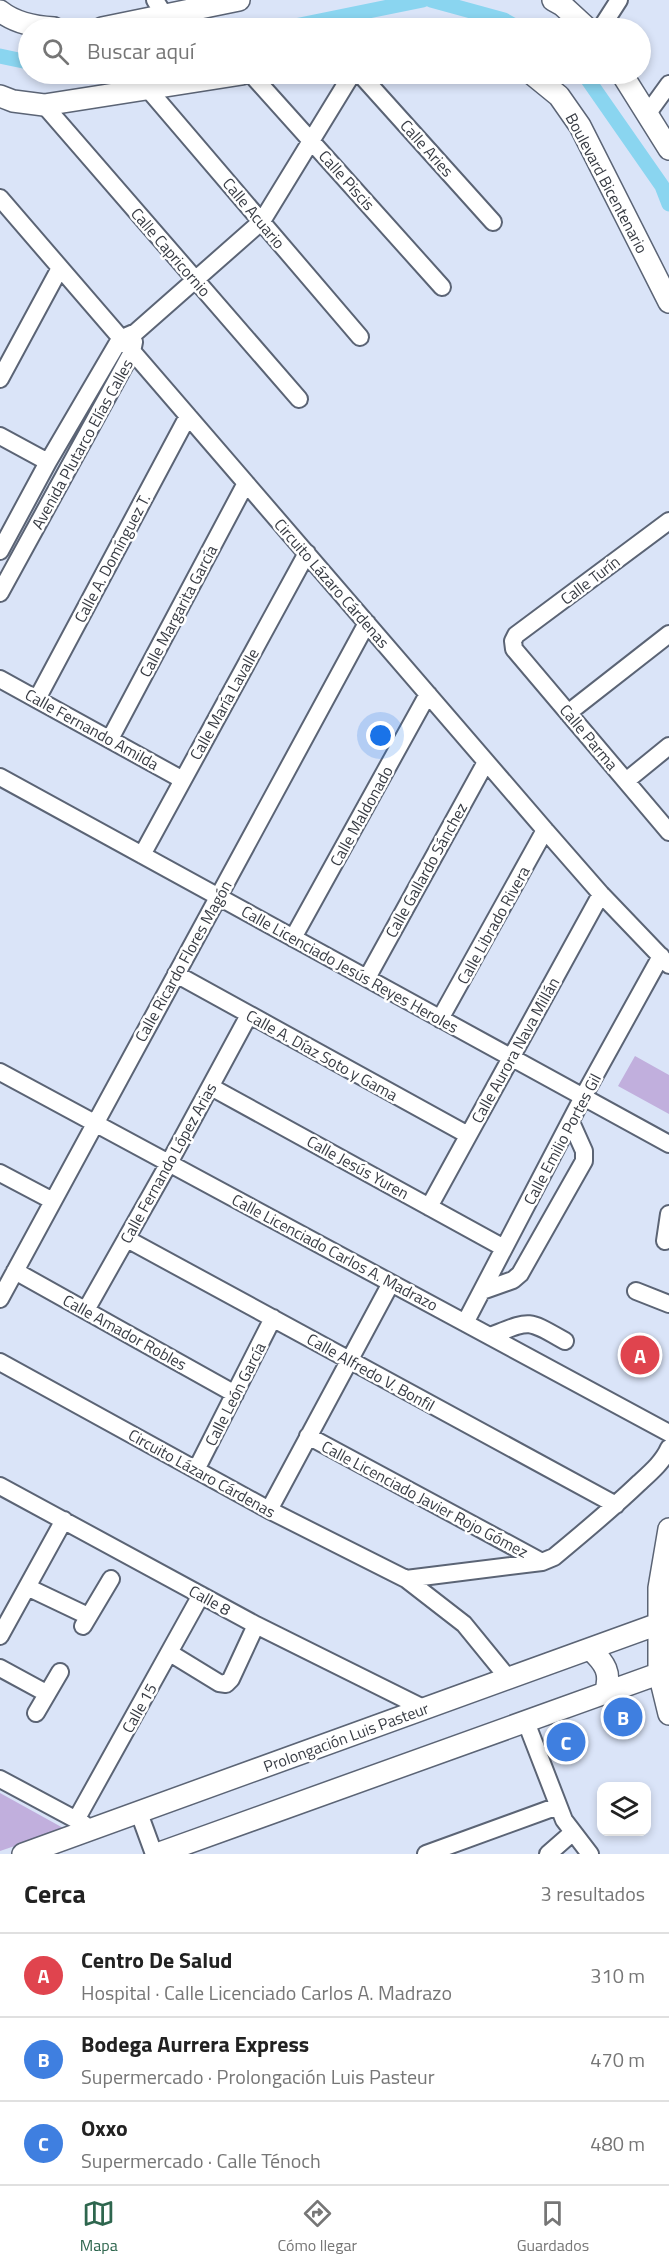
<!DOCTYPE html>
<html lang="es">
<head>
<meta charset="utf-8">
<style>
  body { margin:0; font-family:"Titillium Web",sans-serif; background:#f6f6f6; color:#222 }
  .controls { position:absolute; right:18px; bottom:18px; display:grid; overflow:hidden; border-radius:12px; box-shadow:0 3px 9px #0003 }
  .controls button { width:54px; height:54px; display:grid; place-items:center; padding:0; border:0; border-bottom:2px solid #e0e0e0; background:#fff; color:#222; font:30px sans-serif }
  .you { position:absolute; left:381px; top:736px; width:21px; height:21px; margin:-15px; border:4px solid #fff; border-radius:50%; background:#1a73e8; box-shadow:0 0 0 9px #1a73e833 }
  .badge { display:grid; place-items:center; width:39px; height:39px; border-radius:50%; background:#2e664e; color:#fff; font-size:20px; font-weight:700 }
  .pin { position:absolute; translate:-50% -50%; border:3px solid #fff; box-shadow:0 2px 6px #0006 }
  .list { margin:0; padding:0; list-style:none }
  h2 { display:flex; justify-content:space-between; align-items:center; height:78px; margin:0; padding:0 24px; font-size:26px }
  h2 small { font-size:20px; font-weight:400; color:#767676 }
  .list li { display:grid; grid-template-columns:39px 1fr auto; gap:18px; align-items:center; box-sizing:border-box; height:84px; padding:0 24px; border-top:2px solid #e0e0e0 }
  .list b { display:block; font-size:22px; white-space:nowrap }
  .list p { margin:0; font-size:20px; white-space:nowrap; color:#767676 }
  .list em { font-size:20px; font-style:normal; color:#767676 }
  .icon { flex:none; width:33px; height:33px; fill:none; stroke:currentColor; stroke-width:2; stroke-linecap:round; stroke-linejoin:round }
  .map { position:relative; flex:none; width:669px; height:1854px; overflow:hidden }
  .search { position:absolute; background:#fff; box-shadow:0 3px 9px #0003; left:18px; right:18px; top:18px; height:66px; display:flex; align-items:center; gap:15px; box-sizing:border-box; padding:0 21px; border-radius:33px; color:#767676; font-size:22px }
  .sheet { height:330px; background:#fff }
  nav { display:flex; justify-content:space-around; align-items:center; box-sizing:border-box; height:84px; border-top:2px solid #e0e0e0; background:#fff; font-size:16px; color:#767676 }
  nav a { display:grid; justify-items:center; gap:3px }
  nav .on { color:#2e664e }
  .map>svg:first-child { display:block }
</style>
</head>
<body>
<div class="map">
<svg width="669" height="1854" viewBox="0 0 669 1854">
  <rect width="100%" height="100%" fill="#dae4f8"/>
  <path fill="#c1afdd" d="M635,1056L669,1075V1114L618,1086Z
    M0,1793L65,1829L0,1851Z"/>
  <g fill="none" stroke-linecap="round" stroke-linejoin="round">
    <path stroke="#8ad5f0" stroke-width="15" d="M431,0L504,20L518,28
      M285,28L423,0
      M0,56L28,62
      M584,74L662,186L669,204"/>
    <defs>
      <path id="minor" d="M155,0L165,16
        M601,28L619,0
        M251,74L442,287
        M360,74L493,222
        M148,89L360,337
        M44,105L299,399
        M648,113L669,84
        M0,198L545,830L601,894L669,965
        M0,379L60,268
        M0,436L48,462
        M669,521L516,635L513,641L514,649L669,832
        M0,551L48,462L120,339L136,332L262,221L352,74
        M0,593L132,352L134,342
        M0,679L183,780
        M37,699L188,416
        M568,713L669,634
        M110,739L246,483
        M0,777L669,1144
        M626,781L669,746
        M142,855L307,553
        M293,938L428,694
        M176,974L468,1135
        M367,978L486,762
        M440,1019L545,830
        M0,1072L669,1433
        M211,1087L504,1248
        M0,1173L53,1201
        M429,1207L601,894
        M127,1239L616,1505
        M665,1241L669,1214
        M15,1271L235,1394
        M482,1291L513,1280L520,1274L584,1161V1151L571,1122
        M636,1291L669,1304
        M0,1299L367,623
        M86,1310L169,1163L249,1015
        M465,1323L583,1097L661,956
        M490,1336C532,1320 526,1319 565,1341
        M0,1362L269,1510L406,1579L464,1624L508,1678
        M308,1436L542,1562
        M196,1470L273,1318
        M0,1486L256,1625L423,1708
        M269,1510L391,1283
        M406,1579L542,1562L554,1557C583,1533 612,1509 639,1483C650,1473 663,1462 669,1448
        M27,1587L88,1616
        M83,1626L111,1579
        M0,1636L64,1520
        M170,1653L219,1683L226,1684L231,1679L256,1625
        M0,1668L46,1693
        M36,1713L60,1672
        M526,1722L564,1820L590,1854
        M0,1779L84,1824
        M139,1813L154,1854
        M76,1820L201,1595
        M426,1854L558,1806
        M548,1854L572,1833"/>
      <path id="major" d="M553,0L562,5L587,28
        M0,11C15,23 36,27 54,28
        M102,28L239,0
        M532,74L559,96L580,126L669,302
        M622,74L669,149
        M0,96L13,101L44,105L242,74
        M669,1529L659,1588V1673L669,1714
        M590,1649C605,1663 612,1673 605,1693
        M23,1854L669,1620
        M157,1854L669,1670"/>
    </defs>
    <use href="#minor" stroke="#5b6475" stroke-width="20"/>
    <use href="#major" stroke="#5b6475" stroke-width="24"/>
    <use href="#minor" stroke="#fff" stroke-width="16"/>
    <use href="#major" stroke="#fff" stroke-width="21"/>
  </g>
  <g text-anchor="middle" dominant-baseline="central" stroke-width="5" stroke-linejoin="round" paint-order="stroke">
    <g font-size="16" fill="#383c44" stroke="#fff">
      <text transform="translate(427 148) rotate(48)">Calle Aries</text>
      <text transform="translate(347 180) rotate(48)">Calle Piscis</text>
      <text transform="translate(607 183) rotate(62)">Boulevard Bicentenario</text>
      <text transform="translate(254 213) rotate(50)">Calle Acuario</text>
      <text transform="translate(171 252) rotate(49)">Calle Capricornio</text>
      <text transform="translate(82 444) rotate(-61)">Avenida Plutarco Elías Calles</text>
      <text transform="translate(112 558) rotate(-62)">Calle A. Domínguez T.</text>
      <text transform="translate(590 580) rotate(-37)">Calle Turín</text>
      <text transform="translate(332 583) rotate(49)">Circuito Lázaro Cárdenas</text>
      <text transform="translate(178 611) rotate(-62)">Calle Margarita García</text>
      <text transform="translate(224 704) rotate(-61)">Calle María Lavalle</text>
      <text transform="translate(92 729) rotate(29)">Calle Fernando Amilda</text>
      <text transform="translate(589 737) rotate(50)">Calle Parma</text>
      <text transform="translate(361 816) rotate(-61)">Calle Maldonado</text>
      <text transform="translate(426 870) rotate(-61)">Calle Gallardo Sánchez</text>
      <text transform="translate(493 925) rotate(-61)">Calle Librado Rivera</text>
      <text transform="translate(183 961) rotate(-61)">Calle Ricardo Flores Magón</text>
      <text transform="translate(350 969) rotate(29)">Calle Licenciado Jesús Reyes Heroles</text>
      <text transform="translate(515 1050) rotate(-61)">Calle Aurora Nava Millán</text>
      <text transform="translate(322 1055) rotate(29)">Calle A. Díaz Soto y Gama</text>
      <text transform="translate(562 1139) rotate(-62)">Calle Emilio Portes Gil</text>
      <text transform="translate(168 1163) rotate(-61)">Calle Fernando López Arias</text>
      <text transform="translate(358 1167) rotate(29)">Calle Jesús Yuren</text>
      <text transform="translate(335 1252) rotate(28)">Calle Licenciado Carlos A. Madrazo</text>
      <text transform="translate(125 1332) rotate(29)">Calle Amador Robles</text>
      <text transform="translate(371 1372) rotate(29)">Calle Alfredo V. Bonfil</text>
      <text transform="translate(235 1394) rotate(-63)">Calle León García</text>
      <text transform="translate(202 1473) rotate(29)">Circuito Lázaro Cárdenas</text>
      <text transform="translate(425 1499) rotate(28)">Calle Licenciado Javier Rojo Gómez</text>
      <text transform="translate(210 1600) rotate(29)">Calle 8</text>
      <text transform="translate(139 1708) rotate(-61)">Calle 15</text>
      <text transform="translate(346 1737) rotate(-20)">Prolongación Luis Pasteur</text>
    </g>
  </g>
</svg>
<div class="controls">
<button><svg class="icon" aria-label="layers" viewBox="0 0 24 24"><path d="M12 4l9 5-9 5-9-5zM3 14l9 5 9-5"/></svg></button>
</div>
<div class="you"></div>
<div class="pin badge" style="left:640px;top:1355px;background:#e0444e">A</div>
<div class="pin badge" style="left:623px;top:1717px;background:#3f7fe0">B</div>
<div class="pin badge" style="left:566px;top:1742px;background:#3f7fe0">C</div>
<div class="search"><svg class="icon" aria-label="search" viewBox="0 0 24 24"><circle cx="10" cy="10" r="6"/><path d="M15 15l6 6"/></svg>Buscar aquí</div>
</div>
<section class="sheet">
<h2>Cerca<small>3 resultados</small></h2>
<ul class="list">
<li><span class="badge" style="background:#e0444e">A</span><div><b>Centro De Salud</b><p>Hospital · Calle Licenciado Carlos A. Madrazo</p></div><em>310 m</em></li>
<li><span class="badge" style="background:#3f7fe0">B</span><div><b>Bodega Aurrera Express</b><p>Supermercado · Prolongación Luis Pasteur</p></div><em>470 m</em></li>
<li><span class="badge" style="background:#3f7fe0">C</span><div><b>Oxxo</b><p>Supermercado · Calle Ténoch</p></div><em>480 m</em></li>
</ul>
</section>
<nav>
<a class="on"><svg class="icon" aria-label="map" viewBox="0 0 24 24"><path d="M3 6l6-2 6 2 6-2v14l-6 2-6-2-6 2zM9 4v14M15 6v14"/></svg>Mapa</a>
<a><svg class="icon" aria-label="directions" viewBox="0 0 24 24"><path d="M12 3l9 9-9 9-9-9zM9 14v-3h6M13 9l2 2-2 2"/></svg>Cómo llegar</a>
<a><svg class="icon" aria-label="saved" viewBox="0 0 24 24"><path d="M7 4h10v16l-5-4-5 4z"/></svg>Guardados</a>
</nav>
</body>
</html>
